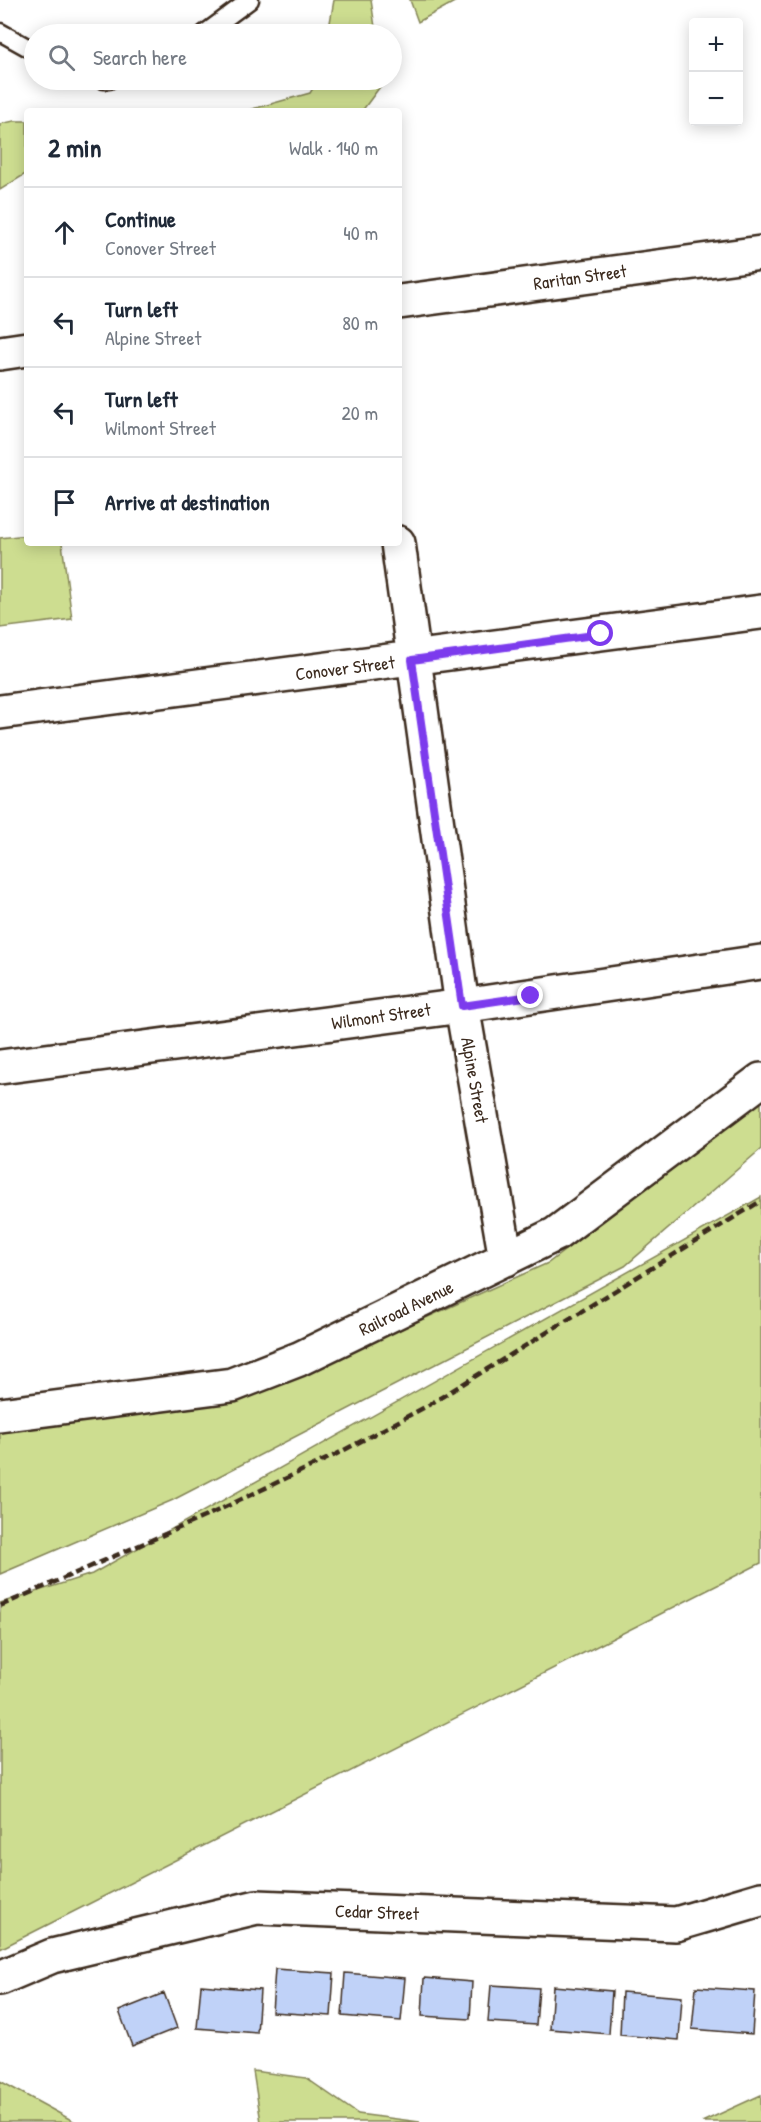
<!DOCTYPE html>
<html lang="en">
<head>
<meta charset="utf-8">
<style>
  body { margin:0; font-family:"Patrick Hand",sans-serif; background:#f2f2f3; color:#1f2937 }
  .controls { position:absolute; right:18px; top:18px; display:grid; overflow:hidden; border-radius:6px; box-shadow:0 3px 15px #0003 }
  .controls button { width:54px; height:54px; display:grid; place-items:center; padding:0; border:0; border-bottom:2px solid #e0e1e3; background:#fff; color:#1f2937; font:30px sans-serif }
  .stop { position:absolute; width:18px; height:18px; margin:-14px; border:4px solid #7c3aed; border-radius:50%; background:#fff }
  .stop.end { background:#7c3aed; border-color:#fff; box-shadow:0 2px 6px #0008 }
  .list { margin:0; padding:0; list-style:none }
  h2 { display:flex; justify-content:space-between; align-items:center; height:78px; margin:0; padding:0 24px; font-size:26px }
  h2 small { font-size:20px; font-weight:400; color:#747a83 }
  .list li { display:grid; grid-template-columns:39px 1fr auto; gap:18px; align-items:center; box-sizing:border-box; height:90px; padding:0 24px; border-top:2px solid #e0e1e3 }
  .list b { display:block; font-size:22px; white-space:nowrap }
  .list p { margin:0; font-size:20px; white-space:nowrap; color:#747a83 }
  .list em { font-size:20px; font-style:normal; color:#747a83 }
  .icon { flex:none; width:33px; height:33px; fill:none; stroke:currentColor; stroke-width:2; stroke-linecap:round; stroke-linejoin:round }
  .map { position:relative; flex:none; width:761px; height:2122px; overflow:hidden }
  .search { position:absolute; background:#fff; box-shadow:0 3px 15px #0003; left:24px; top:24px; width:378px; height:66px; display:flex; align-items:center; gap:15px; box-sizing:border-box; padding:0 21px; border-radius:33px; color:#747a83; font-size:22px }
  .panel { position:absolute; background:#fff; box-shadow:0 3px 15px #0003; left:24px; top:108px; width:378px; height:438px; border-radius:6px }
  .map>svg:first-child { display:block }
</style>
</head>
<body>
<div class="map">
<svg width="761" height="2122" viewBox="0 0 761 2122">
  <rect width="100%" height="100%" fill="#fff"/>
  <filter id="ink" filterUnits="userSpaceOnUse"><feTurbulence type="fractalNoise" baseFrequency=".0167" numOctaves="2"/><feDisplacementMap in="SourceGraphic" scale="12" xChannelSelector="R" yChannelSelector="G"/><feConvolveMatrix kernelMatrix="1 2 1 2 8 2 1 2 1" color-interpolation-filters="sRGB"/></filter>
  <g filter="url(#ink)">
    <path fill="#cddd90" stroke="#848457" stroke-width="1.5" d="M334,0H371L376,34H328Z
      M410,0H458L418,22Z
      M318,80H381L382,84L362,111H245L310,93Z
      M14,121H27V173L0,190V124Z
      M27,535V543H62L72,619L0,628V538Z
      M761,1102V1149L625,1266L173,1500L0,1574V1433L220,1402L310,1370L548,1263Z
      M761,1197V1563L0,1949V1603L92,1574Z
      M253,2071L306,2078L358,2114L420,2122H261Z
      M0,2081L75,2122H0Z
      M761,2095V2122H702Z"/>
    <path fill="#c0d2f8" stroke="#3b2a1e" stroke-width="1.5" d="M275,1969L334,1973L331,2016L272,2012Z
      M345,1973L405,1978L401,2021L342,2016Z
      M424,1978L472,1982L470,2019L422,2016Z
      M201,1985L260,1990L257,2033L197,2028Z
      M491,1985L539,1988L536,2025L488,2022Z
      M553,1986L612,1991L609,2034L550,2029Z
      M696,1987L755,1991L752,2034L692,2029Z
      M622,1992L682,1997L679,2040L620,2035Z
      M164,1993L177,2028L132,2046L119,2011Z"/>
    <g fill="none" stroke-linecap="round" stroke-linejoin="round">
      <defs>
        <path id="service" d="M0,32L34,51
          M204,34L250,0
          M104,80H109"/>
        <path id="minor" d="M398,543L462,1006L506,1259
          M0,712L761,612
          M0,1067L462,1006L761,962
          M0,1415L232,1385L299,1359L556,1234L761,1080
          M0,1978L52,1956L257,1907L676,1924L761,1899"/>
        <path id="tertiary" d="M399,302L761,253
          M0,353L27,349"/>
      </defs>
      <use href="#service" stroke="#3b2a1e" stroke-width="21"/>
      <use href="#minor" stroke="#3b2a1e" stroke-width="38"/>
      <use href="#tertiary" stroke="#3b2a1e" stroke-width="38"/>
      <use href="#service" stroke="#fff" stroke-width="16"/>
      <use href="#minor" stroke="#fff" stroke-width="33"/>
      <use href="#tertiary" stroke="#fff" stroke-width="33"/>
      <path stroke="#3b2a1e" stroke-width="4.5" stroke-dasharray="9 4.5" stroke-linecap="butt" d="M0,1606L204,1517L333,1456L427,1406L761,1201"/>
    </g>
  </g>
  <g fill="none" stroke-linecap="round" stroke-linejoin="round" filter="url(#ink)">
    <path stroke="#7c3aed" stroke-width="8" d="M531,996L462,1006L412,660L601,634"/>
  </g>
  <g text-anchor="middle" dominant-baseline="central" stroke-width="4.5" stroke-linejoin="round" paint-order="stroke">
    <g font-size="18" fill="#3b2a1e" stroke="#fff">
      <text transform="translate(580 277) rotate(-8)">Raritan Street</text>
      <text transform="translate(345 668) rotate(-7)">Conover Street</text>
      <text transform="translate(381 1016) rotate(-8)">Wilmont Street</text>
      <text transform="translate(475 1080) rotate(80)">Alpine Street</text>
      <text transform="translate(406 1308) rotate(-26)">Railroad Avenue</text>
      <text transform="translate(377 1912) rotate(2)">Cedar Street</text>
    </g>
  </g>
</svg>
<div class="controls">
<button>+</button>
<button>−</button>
</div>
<div class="stop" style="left:601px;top:634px"></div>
<div class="stop end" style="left:531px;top:996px"></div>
<div class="search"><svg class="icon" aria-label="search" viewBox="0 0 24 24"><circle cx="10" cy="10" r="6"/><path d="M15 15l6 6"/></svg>Search here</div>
<section class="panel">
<h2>2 min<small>Walk · 140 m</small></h2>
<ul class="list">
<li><svg class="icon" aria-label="ahead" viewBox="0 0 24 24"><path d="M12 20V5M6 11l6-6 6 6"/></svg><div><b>Continue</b><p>Conover Street</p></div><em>40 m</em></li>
<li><svg class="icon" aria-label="left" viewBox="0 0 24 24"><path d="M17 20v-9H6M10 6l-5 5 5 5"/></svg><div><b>Turn left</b><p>Alpine Street</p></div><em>80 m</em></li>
<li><svg class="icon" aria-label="left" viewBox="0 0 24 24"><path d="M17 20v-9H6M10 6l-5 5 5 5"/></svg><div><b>Turn left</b><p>Wilmont Street</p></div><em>20 m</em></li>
<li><svg class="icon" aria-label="arrive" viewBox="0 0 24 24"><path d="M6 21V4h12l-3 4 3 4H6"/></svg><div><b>Arrive at destination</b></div></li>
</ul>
</section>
</div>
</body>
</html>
